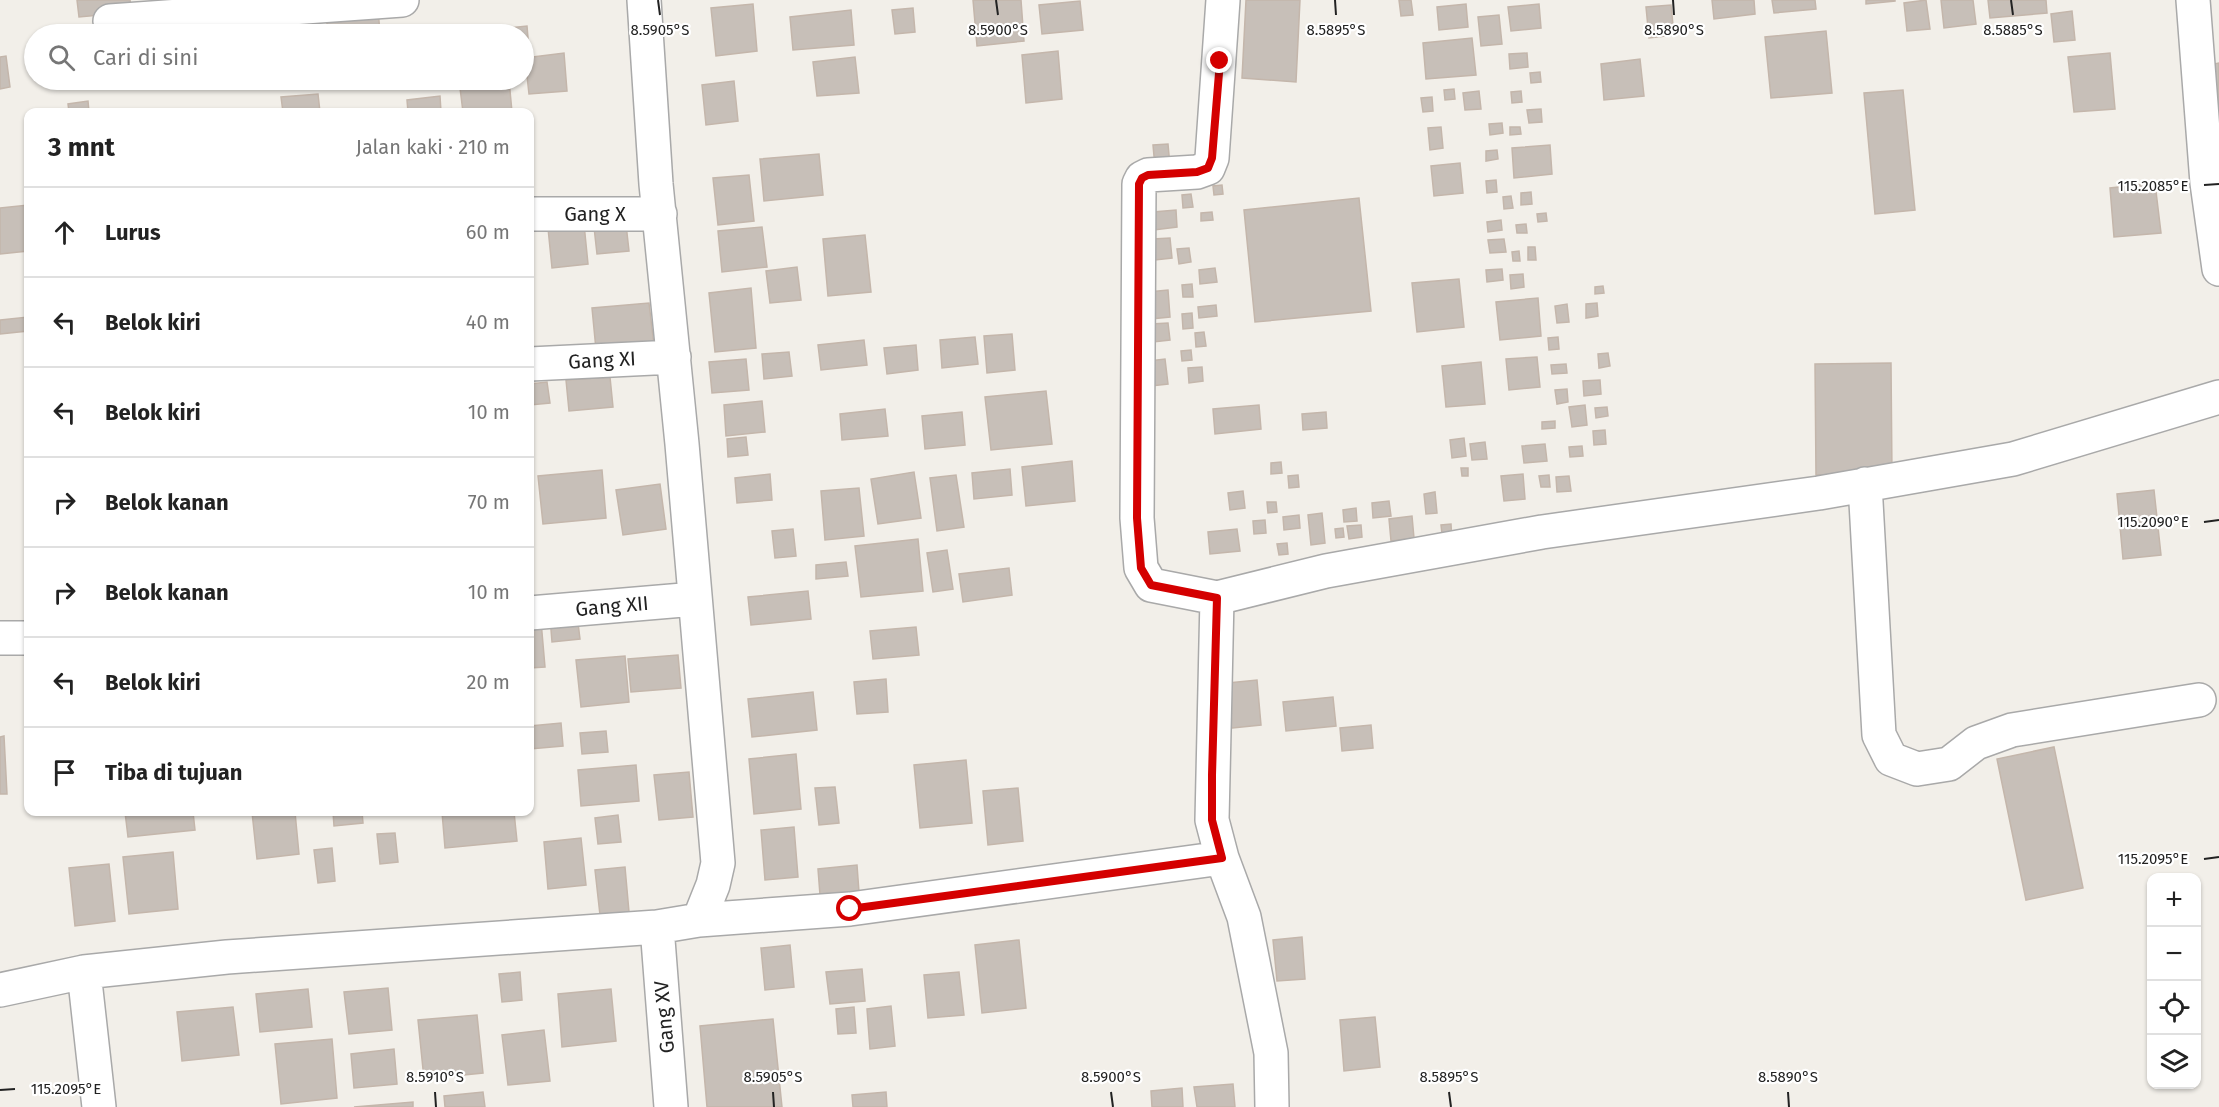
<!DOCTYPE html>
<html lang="id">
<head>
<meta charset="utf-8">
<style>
  body { margin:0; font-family:"Fira Sans",sans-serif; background:#f6f6f6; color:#222 }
  .controls { position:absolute; right:18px; bottom:18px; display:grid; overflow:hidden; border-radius:12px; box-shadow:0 2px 4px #0004 }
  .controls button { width:54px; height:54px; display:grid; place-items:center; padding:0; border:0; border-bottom:2px solid #e0e0e0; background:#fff; color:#222; font:30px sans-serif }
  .stop { position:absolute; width:18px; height:18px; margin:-14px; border:4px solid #d40000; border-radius:50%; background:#fff }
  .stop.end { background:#d40000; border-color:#fff; box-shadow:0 2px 6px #0008 }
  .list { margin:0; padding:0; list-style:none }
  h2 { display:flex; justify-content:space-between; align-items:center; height:78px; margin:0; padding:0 24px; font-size:26px }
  h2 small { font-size:20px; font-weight:400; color:#767676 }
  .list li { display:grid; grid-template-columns:39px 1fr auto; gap:18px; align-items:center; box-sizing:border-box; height:90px; padding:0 24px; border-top:2px solid #e0e0e0 }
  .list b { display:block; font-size:22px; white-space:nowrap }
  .list em { font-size:20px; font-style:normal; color:#767676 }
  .icon { flex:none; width:33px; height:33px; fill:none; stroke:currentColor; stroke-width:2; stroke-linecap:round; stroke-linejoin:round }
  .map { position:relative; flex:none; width:2219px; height:1107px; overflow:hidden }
  .search { position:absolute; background:#fff; box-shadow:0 2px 4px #0004; left:24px; top:24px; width:510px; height:66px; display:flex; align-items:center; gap:15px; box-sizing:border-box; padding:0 21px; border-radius:33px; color:#767676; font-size:22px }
  .panel { position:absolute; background:#fff; box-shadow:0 2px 4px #0004; left:24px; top:108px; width:510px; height:708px; border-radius:12px }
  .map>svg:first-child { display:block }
</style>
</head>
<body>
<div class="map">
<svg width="2219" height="1107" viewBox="0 0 2219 1107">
  <rect width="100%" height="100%" fill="#f2efe9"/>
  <path fill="#c7bfb8" stroke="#c4b6ab" stroke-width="1.5" d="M77,0H130L132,12L79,17Z
    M973,0H1021L1024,41L977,46Z
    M1246,0H1300L1296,82L1242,78Z
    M1399,0H1411L1413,15L1401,16Z
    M1712,0H1754L1755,14L1714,19Z
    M1772,0H1815L1816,9L1774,13Z
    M1866,0H1895V1L1866,4Z
    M1926,0L1930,29L1907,31L1904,3Z
    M1941,0H1973L1976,24L1944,28Z
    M1988,0H2046L2047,13L1990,18Z
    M1080,1L1083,30L1042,34L1039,5Z
    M753,4L757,51L716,56L711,8Z
    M1466,4L1468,27L1439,30L1437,7Z
    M1539,4L1541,28L1511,31L1508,7Z
    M1671,5L1674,35L1649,38L1646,7Z
    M378,8L380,34H328L326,13Z
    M913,8L915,32L895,34L892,10Z
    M851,10L854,45L793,50L790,17Z
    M2072,11L2075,40L2054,42L2051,14Z
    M1499,15L1502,44L1481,46L1478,17Z
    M527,26L529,50L524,51V34H499V29Z
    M1826,31L1832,93L1771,98L1765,37Z
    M1472,38L1476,75L1426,79L1423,43Z
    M1058,51L1062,99L1026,103L1022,55Z
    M564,53L567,91L529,94L525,58Z
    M1527,53L1528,67L1510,69L1509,54Z
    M2110,53L2115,109L2074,112L2068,57Z
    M6,56L10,87L0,89V57Z
    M855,57L859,93L817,96L813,62Z
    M1640,59L1644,96L1604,100L1601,64Z
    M2219,63V118L2214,64Z
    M1540,72L1541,82L1531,83L1530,73Z
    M41,80H100L42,85Z
    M397,80H434V84L398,87Z
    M459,80H509L512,112H463Z
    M734,81L738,121L706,125L702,85Z
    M1454,89L1455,99L1445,100L1444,90Z
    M1903,90L1915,210L1875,214L1864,93Z
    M1479,91L1481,109L1465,110L1463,93Z
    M1521,91L1522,102L1512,103L1511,92Z
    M318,94L320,112H283L281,97Z
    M440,96L441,112H408L407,100Z
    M1432,97L1433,111L1423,112L1421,98Z
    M88,101L89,112H69L68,104Z
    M1541,109L1542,122L1529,123L1527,110Z
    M1502,123L1503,133L1490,135L1489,124Z
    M1441,127L1443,148L1430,150L1428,128Z
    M1510,127H1520L1521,134L1510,135Z
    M1168,144L1170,166L1155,167L1153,145Z
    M1550,145L1552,174L1514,178L1512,148Z
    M1497,150L1498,159L1486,161V151Z
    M819,154L823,195L764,201L760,159Z
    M1460,163L1463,193L1434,196L1431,166Z
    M749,175L754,221L718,225L713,178Z
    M1496,180L1497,192L1487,193L1486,181Z
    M2155,183L2161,233L2114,237L2110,188Z
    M1222,185L1223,194L1214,195L1213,186Z
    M1531,192L1532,204L1521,205V193Z
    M1191,194L1193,207L1183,208L1182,195Z
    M1511,196L1513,208L1504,209L1503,197Z
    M1359,198L1371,311L1255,322L1244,210Z
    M28,205V251L0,254V208Z
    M1176,210L1177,227L1154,230L1153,212Z
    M1212,212L1213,220L1201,221V213Z
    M1546,213L1547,221L1538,222L1537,214Z
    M1501,220L1502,230L1488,232L1487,222Z
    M584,224L588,264L552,268L548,228Z
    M626,224L629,251L597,254L594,227Z
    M1526,224L1527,233H1517L1516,225Z
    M762,227L767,267L722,272L718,231Z
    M865,235L871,292L828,296L823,239Z
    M1170,238L1172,258L1155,260L1153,239Z
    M1504,239L1506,252L1490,253L1488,240Z
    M1528,247H1535L1536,260H1528Z
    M1189,248L1191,262L1179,264L1177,249Z
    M1519,251L1520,261H1513L1512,252Z
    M797,267L801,300L770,303L766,271Z
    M1215,268L1217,282L1200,284L1199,270Z
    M1502,269L1503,280L1487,282L1486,270Z
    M1523,274L1524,287L1511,289L1510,275Z
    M1459,279L1464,327L1417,332L1412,283Z
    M1192,284L1193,297H1183L1182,285Z
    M1603,286L1604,293L1595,294V287Z
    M751,288L756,348L715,352L709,293Z
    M1168,290L1170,317L1151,319L1148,292Z
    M1538,298L1541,336L1500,340L1496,302Z
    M649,303L655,354L597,360L592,308Z
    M1597,303L1598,316L1586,318V304Z
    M1567,304L1569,322L1557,323L1555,306Z
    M1216,305L1217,316L1199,318L1198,307Z
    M1192,313L1193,328L1183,329L1182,314Z
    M28,317V331L0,334V320Z
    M1168,323L1170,340L1153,342L1151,324Z
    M1204,332L1206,346L1196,347L1195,333Z
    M1012,334L1015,370L987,373L984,336Z
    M975,337L978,364L942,368L940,340Z
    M1558,337L1559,349L1549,350L1548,338Z
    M864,340L867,365L821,370L818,345Z
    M916,345L918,370L887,374L884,348Z
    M1191,350L1192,360L1182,361L1181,351Z
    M789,352L792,376L764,379L762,354Z
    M1608,353L1610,366L1599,368L1598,354Z
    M1537,357L1540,387L1509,390L1506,359Z
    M746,359L749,390L712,393L709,362Z
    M1165,359L1168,384L1151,386L1149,361Z
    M1481,362L1485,404L1446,407L1442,366Z
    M1891,363L1892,475H1816L1815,364Z
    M1566,364L1567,373L1552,374L1551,365Z
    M1202,367L1203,381L1189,383L1188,368Z
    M610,377L613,407L569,411L566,380Z
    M1600,380L1601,394L1584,396L1583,381Z
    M547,382L550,403L530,405V384Z
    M1567,389L1568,402L1557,404L1555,390Z
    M1046,391L1052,444L991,450L985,397Z
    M762,401L765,432L726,436L724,405Z
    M1259,405L1261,429L1215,434L1213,409Z
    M1585,405L1587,425L1572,427L1569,407Z
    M1607,407L1608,416L1596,418L1595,408Z
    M885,409L888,436L842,440L840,414Z
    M962,412L965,445L925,449L922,416Z
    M1326,412L1327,428L1303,430L1302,414Z
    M1555,421V428L1542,429V422Z
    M1605,430L1606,444L1594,445L1593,431Z
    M746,437L748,455L728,457L727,439Z
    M1464,438L1466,456L1452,458L1450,440Z
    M1485,442L1487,459L1472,460L1470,444Z
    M1545,444L1547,461L1524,463L1522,446Z
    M1582,446L1583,456L1570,457L1569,447Z
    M1072,461L1075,501L1026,506L1022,467Z
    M1281,462L1282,473L1271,474V463Z
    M1461,468H1468V476H1462Z
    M1010,469L1012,495L974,499L972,473Z
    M602,470L606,518L543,524L538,476Z
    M914,472L921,518L878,524L871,479Z
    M770,474L772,500L737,503L735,478Z
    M1523,474L1525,499L1504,501L1501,476Z
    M956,475L964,527L937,531L930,478Z
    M1298,475L1299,487L1289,488L1288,476Z
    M1549,475L1550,487H1541L1539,476Z
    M1569,476L1571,491L1557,492L1556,477Z
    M660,484L666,529L623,535L616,490Z
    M859,488L864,536L825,540L821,491Z
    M2154,490L2161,555L2123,559L2117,494Z
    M1243,491L1245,508L1230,510L1228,493Z
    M1435,492L1437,513L1426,514L1424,494Z
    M1389,501L1391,516L1373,518L1372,503Z
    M1267,502H1276L1277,512L1268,513Z
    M1356,508L1357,521L1344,522L1343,510Z
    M1322,513L1325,543L1311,545L1308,515Z
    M1299,515L1300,528L1284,530L1283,517Z
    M1412,516L1414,538L1391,541L1389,519Z
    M1265,520L1266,533L1254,534L1253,521Z
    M1451,524L1452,542L1443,543L1441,525Z
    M1361,525L1362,537L1349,539L1347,526Z
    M1343,528L1344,537L1336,538L1335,529Z
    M793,529L796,556L775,558L772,531Z
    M1237,529L1240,551L1210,554L1208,532Z
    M918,539L923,591L861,597L855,546Z
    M1287,543L1288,554L1279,555L1277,544Z
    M947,550L953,589L933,592L927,553Z
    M846,562L848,576L816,579V565Z
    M1009,568L1012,595L963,602L959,574Z
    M808,591L811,619L751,625L748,597Z
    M577,615L580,639L552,642L550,617Z
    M541,621L545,667L530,668V622Z
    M916,627L919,655L873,659L870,631Z
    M678,655L681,688L631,692L628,659Z
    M625,656L629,702L581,707L576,660Z
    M886,679L888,712L857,714L854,682Z
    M1257,680L1261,725L1223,729L1218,684Z
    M813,692L817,730L752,737L748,699Z
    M1333,697L1336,726L1286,731L1283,702Z
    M561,723L563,746L530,749V726Z
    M1371,725L1373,748L1342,751L1340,728Z
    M606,731L608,752L582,754L580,733Z
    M4,736L7,794H0V737Z
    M2054,747L2083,888L2026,900L1997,759Z
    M796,754L801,809L754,814L749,759Z
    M966,760L972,823L920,828L914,765Z
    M636,765L639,801L581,806L578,770Z
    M689,772L693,817L659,820L654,775Z
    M835,787L839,823L819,825L815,788Z
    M1018,788L1023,841L988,845L983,791Z
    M125,812H193L195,830L128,837Z
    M252,812H295L299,854L257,859Z
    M333,812H362L363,823L334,826Z
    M442,812H514L517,841L445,848Z
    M618,815L621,842L598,844L595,818Z
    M794,827L798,877L765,880L761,830Z
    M395,833L398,862L380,864L377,834Z
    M581,838L586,885L548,889L544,842Z
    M332,848L335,881L318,883L314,850Z
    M173,852L178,909L129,914L123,857Z
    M109,864L115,921L75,926L69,868Z
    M857,865L859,892L820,895L818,869Z
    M625,867L629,912L600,915L595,870Z
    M1302,937L1305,979L1277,981L1273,940Z
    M1019,940L1026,1008L982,1013L975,945Z
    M790,945L794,987L765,990L761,948Z
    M862,969L865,1001L830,1004L826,972Z
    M520,972L522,1000L502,1002L499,974Z
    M959,972L964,1015L928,1018L924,975Z
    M388,988L392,1030L349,1034L344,992Z
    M308,989L312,1027L260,1032L256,994Z
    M611,989L616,1041L562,1047L558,994Z
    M891,1006L895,1046L870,1049L867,1009Z
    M233,1007L239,1055L182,1061L177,1012Z
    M854,1007L856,1033L838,1034L836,1009Z
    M477,1015L483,1073L424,1079L418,1020Z
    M1375,1017L1380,1067L1344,1071L1340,1020Z
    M773,1019L782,1107H707L700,1026Z
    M544,1030L550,1081L508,1085L502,1035Z
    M332,1039L337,1098L281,1104L275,1044Z
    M394,1049L397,1084L354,1088L351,1054Z
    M1233,1084L1235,1107H1197L1194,1087Z
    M1182,1088L1183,1107H1152L1151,1091Z
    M483,1092L485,1107H445L444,1096Z
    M886,1092L887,1107H853L852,1095Z
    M413,1102V1107H354Z"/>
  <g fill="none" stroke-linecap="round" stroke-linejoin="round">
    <defs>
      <path id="street" d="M2193,0L2207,183L2219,269
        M110,21L402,0
        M530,214H660
        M530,364L674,357
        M1865,484L1879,735L1891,759L1917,769L1949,764L1976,743L2012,730L2199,700
        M1217,598L1151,585L1141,568L1137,518L1139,184L1142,178L1148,175L1197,172L1208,168L1212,158L1223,0
        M530,613L695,599
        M0,638H28
        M699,920L850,909L1222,858
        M657,927L671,1107
        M84,972L99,1107
        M0,990L84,972L227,957L657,927L699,920L713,885L718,863L682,444L656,184L644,0
        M1272,1107L1271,1053L1244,917L1222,858L1212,820L1217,598L1326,571L1542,532L1819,493L2013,459L2219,397"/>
    </defs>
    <use href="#street" stroke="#a9a9a9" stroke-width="36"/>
    <use href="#street" stroke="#fff" stroke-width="33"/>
  </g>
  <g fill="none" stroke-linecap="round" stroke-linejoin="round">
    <path stroke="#d40000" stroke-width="8" d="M850,909L1222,858L1212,820V775L1217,598L1151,585L1141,568L1137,518L1139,184L1142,178L1148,175L1197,172L1208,168L1212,158L1220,61"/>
  </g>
  <path fill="none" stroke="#222" stroke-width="2" d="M658,0L660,15M996,0L998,15M1335,0L1336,15M1673,0L1674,15M2011,0L2013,15M2204,185L2219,184M2204,522L2219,520M2204,859L2219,857M0,1090L15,1089M435,1092L436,1107M773,1092L774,1107M1111,1092L1113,1107M1449,1092L1451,1107M1788,1092L1789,1107"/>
  <g text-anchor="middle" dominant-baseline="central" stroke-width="4.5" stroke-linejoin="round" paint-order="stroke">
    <g font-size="20" fill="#222" stroke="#fff">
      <text x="595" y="214">Gang X</text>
      <text transform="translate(602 360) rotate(-3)">Gang XI</text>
      <text transform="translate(612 606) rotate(-5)">Gang XII</text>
      <text transform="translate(664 1017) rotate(-95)">Gang XV</text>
    </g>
  </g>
  <g font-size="15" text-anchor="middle" fill="#222" stroke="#fff" stroke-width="4.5" stroke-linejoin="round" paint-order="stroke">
    <text x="660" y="35">8.5905°S</text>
    <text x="998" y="35">8.5900°S</text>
    <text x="1336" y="35">8.5895°S</text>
    <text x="1674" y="35">8.5890°S</text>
    <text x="2013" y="35">8.5885°S</text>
    <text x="2153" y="191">115.2085°E</text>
    <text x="2153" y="527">115.2090°E</text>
    <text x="2153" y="864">115.2095°E</text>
    <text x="435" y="1082">8.5910°S</text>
    <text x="773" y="1082">8.5905°S</text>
    <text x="1111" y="1082">8.5900°S</text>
    <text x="1449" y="1082">8.5895°S</text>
    <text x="1788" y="1082">8.5890°S</text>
    <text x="66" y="1094">115.2095°E</text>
  </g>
</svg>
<div class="controls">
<button>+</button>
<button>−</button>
<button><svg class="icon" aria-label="locate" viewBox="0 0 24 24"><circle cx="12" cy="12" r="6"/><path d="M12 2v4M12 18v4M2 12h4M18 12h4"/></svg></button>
<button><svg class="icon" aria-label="layers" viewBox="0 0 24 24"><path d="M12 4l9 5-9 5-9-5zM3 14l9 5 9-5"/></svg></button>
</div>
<div class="stop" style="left:850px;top:909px"></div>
<div class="stop end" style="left:1220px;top:61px"></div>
<div class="search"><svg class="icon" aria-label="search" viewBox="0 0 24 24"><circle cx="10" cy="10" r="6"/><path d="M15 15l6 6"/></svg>Cari di sini</div>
<section class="panel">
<h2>3 mnt<small>Jalan kaki · 210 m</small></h2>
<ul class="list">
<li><svg class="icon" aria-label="ahead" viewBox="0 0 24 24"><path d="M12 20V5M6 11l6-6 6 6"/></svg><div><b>Lurus</b></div><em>60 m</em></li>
<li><svg class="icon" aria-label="left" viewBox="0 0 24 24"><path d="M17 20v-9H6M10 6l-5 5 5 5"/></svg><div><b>Belok kiri</b></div><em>40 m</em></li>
<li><svg class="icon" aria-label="left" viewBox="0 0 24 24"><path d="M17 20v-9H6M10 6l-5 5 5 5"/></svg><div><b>Belok kiri</b></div><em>10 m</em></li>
<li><svg class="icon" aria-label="right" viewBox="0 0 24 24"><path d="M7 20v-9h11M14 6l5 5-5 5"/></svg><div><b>Belok kanan</b></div><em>70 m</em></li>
<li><svg class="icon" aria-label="right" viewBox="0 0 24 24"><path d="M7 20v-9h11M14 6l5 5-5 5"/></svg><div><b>Belok kanan</b></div><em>10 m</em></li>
<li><svg class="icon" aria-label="left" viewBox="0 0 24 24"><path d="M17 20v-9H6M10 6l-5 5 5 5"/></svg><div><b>Belok kiri</b></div><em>20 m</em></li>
<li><svg class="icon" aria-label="arrive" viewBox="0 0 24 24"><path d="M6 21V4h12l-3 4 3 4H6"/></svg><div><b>Tiba di tujuan</b></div></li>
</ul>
</section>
</div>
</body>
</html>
